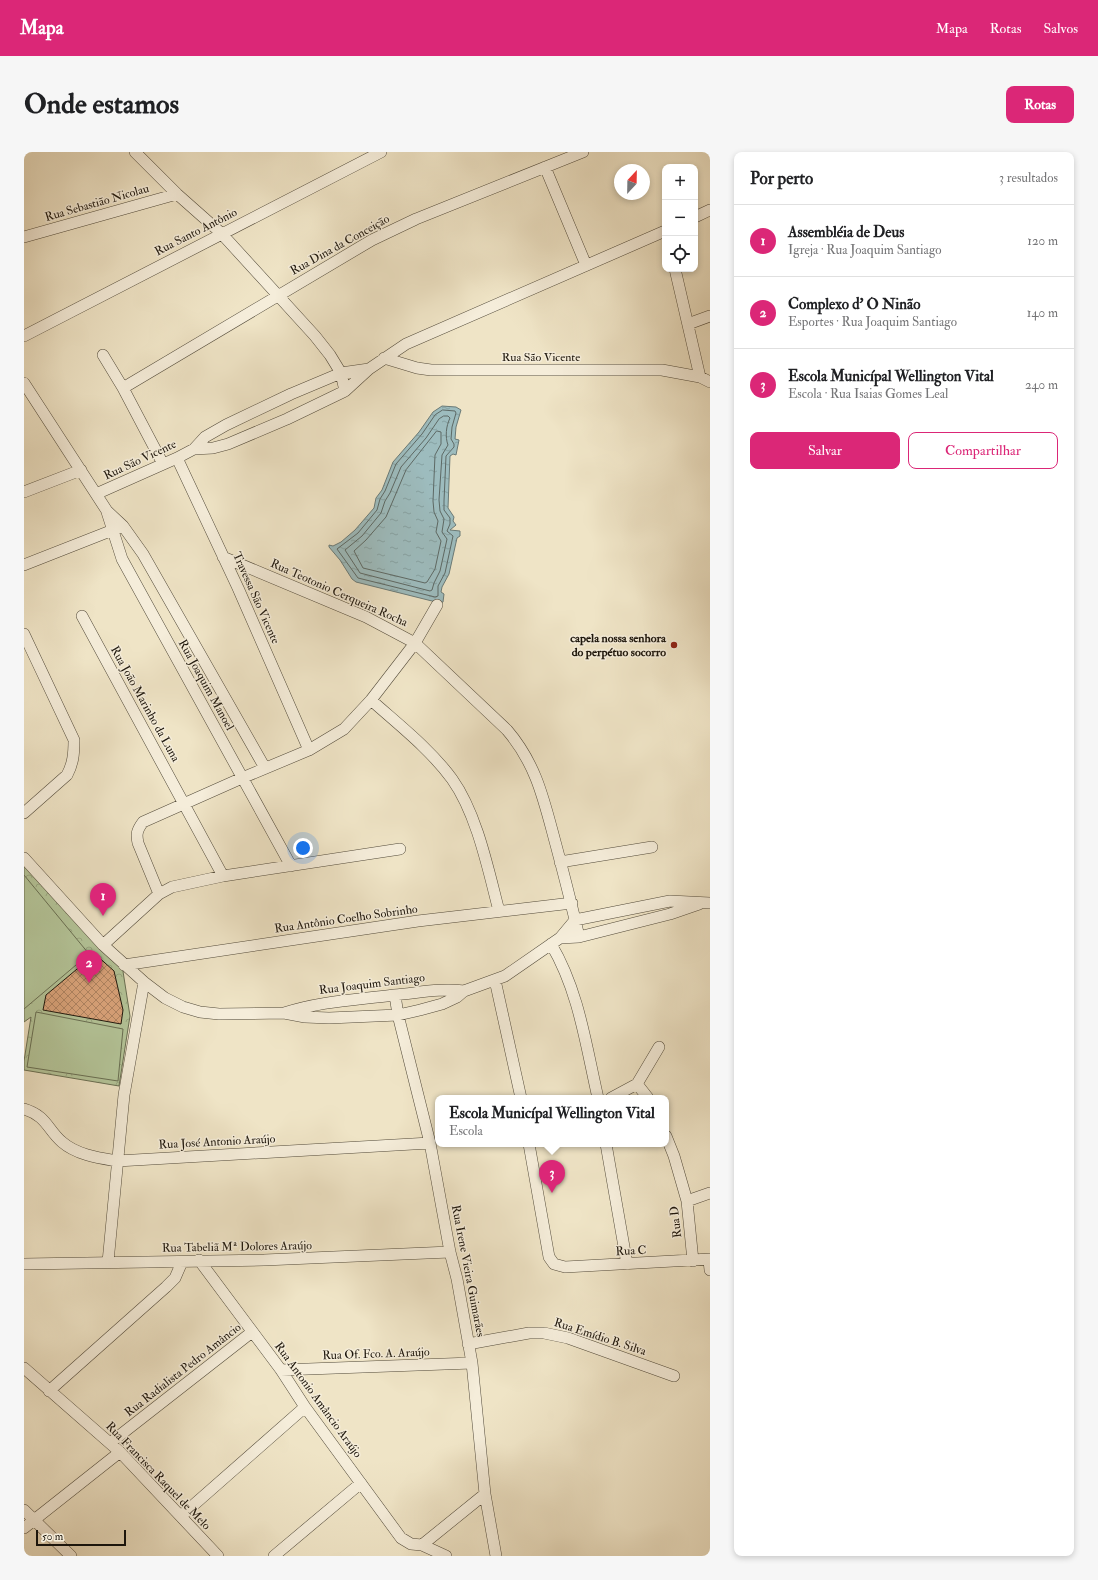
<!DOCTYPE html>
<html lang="pt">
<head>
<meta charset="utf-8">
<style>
  body { margin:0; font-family:"IM FELL Double Pica",serif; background:#f6f6f6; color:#202124 }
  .controls { position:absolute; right:12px; top:12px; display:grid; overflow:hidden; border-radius:8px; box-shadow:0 2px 6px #0003 }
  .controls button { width:36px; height:36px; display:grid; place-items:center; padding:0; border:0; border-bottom:1px solid #e0e0e0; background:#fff; color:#202124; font:20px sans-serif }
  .compass { position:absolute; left:590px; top:12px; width:36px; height:36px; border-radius:50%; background:#fff; box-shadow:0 2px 6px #0003; rotate:22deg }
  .scale { position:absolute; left:12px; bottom:10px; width:90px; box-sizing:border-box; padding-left:4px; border:2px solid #1d160c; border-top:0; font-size:11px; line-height:14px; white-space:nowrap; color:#1d160c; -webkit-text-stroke:3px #f5edda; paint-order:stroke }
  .you { position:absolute; left:279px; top:696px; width:14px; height:14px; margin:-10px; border:3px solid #fff; border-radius:50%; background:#1a73e8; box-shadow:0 0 0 6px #1a73e833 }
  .badge { display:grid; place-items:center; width:26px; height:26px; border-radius:50%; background:#db2777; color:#fff; font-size:13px; font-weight:700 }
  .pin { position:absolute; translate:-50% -33px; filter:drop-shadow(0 1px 2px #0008) }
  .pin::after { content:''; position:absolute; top:21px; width:14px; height:12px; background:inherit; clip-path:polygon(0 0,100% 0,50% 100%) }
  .popup { position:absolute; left:411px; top:943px; width:234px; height:52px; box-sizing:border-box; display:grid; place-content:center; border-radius:8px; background:#fff; filter:drop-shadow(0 1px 3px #0005); font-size:13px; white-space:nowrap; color:#757577 }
  .popup b { font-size:15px; color:#202124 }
  .popup::after { content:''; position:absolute; left:50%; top:100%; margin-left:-8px; border:8px solid transparent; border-top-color:#fff }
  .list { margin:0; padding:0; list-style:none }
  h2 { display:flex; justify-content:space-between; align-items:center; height:52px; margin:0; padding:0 16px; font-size:17px }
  h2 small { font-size:13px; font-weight:400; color:#757577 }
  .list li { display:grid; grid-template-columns:26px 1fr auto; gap:12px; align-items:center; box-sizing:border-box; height:72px; padding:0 16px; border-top:1px solid #e0e0e0 }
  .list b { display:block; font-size:15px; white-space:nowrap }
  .list p { margin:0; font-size:13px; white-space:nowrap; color:#757577 }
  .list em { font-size:13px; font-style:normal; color:#757577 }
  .actions { display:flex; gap:8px; padding:12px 16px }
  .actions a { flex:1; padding:9px 0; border:1px solid #db2777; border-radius:8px; text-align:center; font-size:14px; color:#db2777 }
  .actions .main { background:#db2777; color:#fff }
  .icon { flex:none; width:22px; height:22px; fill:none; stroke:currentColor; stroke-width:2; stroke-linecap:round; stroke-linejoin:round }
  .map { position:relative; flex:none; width:686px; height:1404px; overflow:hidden; border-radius:8px }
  header { display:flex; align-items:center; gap:24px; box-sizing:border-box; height:56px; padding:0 20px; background:#db2777; color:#fff }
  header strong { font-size:19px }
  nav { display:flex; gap:22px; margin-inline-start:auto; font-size:14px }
  .intro { display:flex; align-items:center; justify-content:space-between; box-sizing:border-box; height:96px; padding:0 24px }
  h1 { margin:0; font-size:28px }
  .button { padding:10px 18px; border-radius:8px; background:#db2777; color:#fff; font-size:14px; font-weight:700 }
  main { display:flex; gap:24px; padding:0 24px }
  aside { flex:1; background:#fff; border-radius:8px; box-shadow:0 2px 6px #0003 }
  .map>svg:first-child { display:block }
</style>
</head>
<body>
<header>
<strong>Mapa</strong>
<nav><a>Mapa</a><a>Rotas</a><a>Salvos</a></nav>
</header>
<div class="intro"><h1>Onde estamos</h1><a class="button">Rotas</a></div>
<main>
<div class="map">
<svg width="686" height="1404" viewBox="0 0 686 1404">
  <defs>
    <pattern id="forest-crowns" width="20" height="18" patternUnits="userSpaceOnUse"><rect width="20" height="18" fill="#b4c599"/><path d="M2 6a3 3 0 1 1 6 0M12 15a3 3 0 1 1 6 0" fill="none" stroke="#9aa883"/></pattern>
    <pattern id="water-ripples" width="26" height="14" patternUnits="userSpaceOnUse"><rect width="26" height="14" fill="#9dbcbe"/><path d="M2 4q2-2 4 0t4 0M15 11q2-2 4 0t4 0" fill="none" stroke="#87a1a2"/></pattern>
    <pattern id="building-cross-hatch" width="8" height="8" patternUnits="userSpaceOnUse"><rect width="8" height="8" fill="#daa37a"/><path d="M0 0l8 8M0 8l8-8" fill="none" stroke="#b08462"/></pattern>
  </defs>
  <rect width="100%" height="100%" fill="#efe4c6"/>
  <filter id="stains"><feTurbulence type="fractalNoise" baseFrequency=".005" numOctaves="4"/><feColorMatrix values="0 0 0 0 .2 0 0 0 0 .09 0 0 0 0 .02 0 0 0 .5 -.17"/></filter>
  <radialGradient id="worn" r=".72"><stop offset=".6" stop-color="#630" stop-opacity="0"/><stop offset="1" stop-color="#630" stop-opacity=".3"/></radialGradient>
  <path fill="url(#forest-crowns)" stroke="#686e52" d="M0,707L98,813L106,864L95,934L0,918V909L7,865L0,870Z"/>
  <path fill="#b4c599" stroke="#686e52" d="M0,723L65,802L0,857Z
    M12,860L99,877L94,929L3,915Z"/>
  <path fill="url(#water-ripples)" stroke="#6a7a77" d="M418,254L432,255L437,258L432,275L431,287L435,288L432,303L429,302L426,304L424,356L430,365L429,369L432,373L426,378L436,379V384L433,386L425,422L418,435L417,440L420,442L419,450L416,451L332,430L328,427L316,408L305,395V393L309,394L317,390L331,378L350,356L352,346L358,338L369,310L395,280L409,260Z"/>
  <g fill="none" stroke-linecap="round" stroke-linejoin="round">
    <path stroke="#5d6965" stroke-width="1" d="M419,258L431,259L432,261L428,275L427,287L430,292V295L422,304L420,349V358L426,366V372L423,379L429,384L421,421L414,434V444L411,445L334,426L313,397L334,381L353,358L356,347L361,339L372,312L398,282L411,263Z
      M420,264H424L426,266C422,274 421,285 424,293L418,303L415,348L416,359L420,367L418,380L423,387L416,419L410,431L408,438L406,439L336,421L321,398L338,384L357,361L361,349L366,341L377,315L402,286L415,267Z
      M413,279L417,280V292L411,303L409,349L410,360L414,369L412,380L417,389L411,417L403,430L401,431L339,416L330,399L342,388L362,365L382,318Z"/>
  </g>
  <path fill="url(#building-cross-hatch)" stroke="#1d160c" d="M71,802L90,819L99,858L97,872L19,858L22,843Z"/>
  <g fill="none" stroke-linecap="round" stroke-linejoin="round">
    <defs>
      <path id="minor" d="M111,0L153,42L197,81L291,184L306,203L317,221L321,239
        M521,15L562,113
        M671,65L686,58
        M0,85L153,42
        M651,117L676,225
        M664,172L686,164
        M0,184L357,0
        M79,203L99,236L139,312
        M360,206L393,216L407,218H638L676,225L686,230
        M0,231L83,359L99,374L119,402L241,616
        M99,236L348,88L392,67L559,0
        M170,297L189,296L204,292L263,267L321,239L345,217L382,192L641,79
        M153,306L214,436L285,598
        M0,340L57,318
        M72,342L153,306L170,297L181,285L202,273L267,242L317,221L345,217
        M83,360L98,407L267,714
        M199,405L342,465L391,491L483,578C513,613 520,649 532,693C540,723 548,754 555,785
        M0,413L94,376
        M58,464L199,724
        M0,482L50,588C50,602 49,612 43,623L0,661
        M347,548C375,573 406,597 428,627C453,662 464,717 475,759
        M0,706L79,793L120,830L141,846L159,855L176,860L195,862L260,861L281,865L305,866L374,863L396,858L418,852L433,845L440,839L481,824L536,786L551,768L646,749L686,751
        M536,710L628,695
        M135,742L114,691C112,682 113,678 119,670L218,626L285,598L320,577L347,548L391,491L413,453
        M536,786L555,785L646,762L675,752
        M527,792C555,839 562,894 574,946
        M79,793L135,742L148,735L199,724L376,697
        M100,813L394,769L548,751
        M471,828L497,946
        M371,843L374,863L406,991L426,1100L433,1127L448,1211L461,1342L472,1404
        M260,861C297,849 332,848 370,843C394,841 416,836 440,839
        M613,932L624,946
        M587,946L613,932L635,895
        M0,957C23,964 23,977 38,990C53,1003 75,1006 93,1009L406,991
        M642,984L650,1004L663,1049L669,1109
        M505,992L525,1105L530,1112L541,1115L686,1107
        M582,992L603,1112
        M663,1049L686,1041
        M175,1108L257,1218L281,1255L377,1386L387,1392L398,1393L461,1342
        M685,1108L686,1118
        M84,1110L100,943L120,830
        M0,1112L240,1108L426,1100
        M444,1192L505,1181H520L544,1186L650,1224
        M0,1216L96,1300L194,1404
        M257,1218L448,1211
        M25,1239L142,1135L151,1126L158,1110
        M86,1291L228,1180
        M0,1358L47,1404
        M157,1364L281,1255
        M0,1376L96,1300
        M398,1393L422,1404
        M250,1404L337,1331"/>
    </defs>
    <use href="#minor" stroke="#524a3a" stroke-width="12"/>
    <use href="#minor" stroke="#f5edda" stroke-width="11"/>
  </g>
  <circle fill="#8f2418" stroke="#f5edda" stroke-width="1.5" cx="650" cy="493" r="4"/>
  <g text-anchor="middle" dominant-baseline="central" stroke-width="3" stroke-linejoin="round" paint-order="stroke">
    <g font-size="12" fill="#1d160c" stroke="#f5edda">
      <text transform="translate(73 51) rotate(-16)">Rua Sebastião Nicolau</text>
      <text transform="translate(172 80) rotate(-27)">Rua Santo Antônio</text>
      <text transform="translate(316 93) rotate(-29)">Rua Dina da Conceição</text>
      <text x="517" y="205">Rua São Vicente</text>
      <text transform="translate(116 308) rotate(-25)">Rua São Vicente</text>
      <text transform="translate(315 441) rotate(24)">Rua Teotonio Cerqueira Rocha</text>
      <text transform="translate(232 446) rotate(66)">Travessa São Vicente</text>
      <text transform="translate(182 533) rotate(61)">Rua Joaquim Manoel</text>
      <text transform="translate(121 552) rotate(61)">Rua João Marinho da Luna</text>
      <text transform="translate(322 767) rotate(-8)">Rua Antônio Coelho Sobrinho</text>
      <text transform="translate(348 832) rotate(-7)">Rua Joaquim Santiago</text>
      <text transform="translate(193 990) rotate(-3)">Rua José Antonio Araújo</text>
      <text transform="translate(652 1070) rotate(-96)">Rua D</text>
      <text transform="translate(213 1095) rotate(-1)">Rua Tabeliã Mª Dolores Araújo</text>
      <text transform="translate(607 1099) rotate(-3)">Rua C</text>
      <text transform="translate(444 1119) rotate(79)">Rua Irene Vieira Guimarães</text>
      <text transform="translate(576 1185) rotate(18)">Rua Emídio B. Silva</text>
      <text transform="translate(352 1202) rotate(-2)">Rua Of. Fco. A. Araújo</text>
      <text transform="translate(159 1218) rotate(-38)">Rua Radialista Pedro Amâncio</text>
      <text transform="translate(294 1248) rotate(54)">Rua Antonio Amâncio Araújo</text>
      <text transform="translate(134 1324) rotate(46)">Rua Francisca Raquel de Melo</text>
    </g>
    <g font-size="12" font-weight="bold" fill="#1d160c" stroke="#f5edda" text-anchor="end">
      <text x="642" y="486">capela nossa senhora<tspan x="642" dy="14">do perpétuo socorro</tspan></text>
    </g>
  </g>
  <rect width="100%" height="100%" filter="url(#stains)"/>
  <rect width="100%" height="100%" fill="url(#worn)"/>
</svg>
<div class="controls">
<button>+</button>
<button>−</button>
<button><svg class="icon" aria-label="locate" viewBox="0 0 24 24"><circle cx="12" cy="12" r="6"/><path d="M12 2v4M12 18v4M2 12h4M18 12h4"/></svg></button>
</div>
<svg class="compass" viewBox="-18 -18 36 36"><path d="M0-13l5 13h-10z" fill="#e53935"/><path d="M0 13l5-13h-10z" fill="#757577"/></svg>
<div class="scale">50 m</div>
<div class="you"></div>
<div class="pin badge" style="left:79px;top:764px">1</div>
<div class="pin badge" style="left:65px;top:831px">2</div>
<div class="pin badge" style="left:528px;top:1041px">3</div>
<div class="popup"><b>Escola Municípal Wellington Vital</b>Escola</div>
</div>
<aside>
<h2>Por perto<small>3 resultados</small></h2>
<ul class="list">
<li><span class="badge">1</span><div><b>Assembléia de Deus</b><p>Igreja · Rua Joaquim Santiago</p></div><em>120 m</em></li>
<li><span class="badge">2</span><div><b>Complexo d' O Ninão</b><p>Esportes · Rua Joaquim Santiago</p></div><em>140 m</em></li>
<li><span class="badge">3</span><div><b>Escola Municípal Wellington Vital</b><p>Escola · Rua Isaias Gomes Leal</p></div><em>240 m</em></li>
</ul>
<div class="actions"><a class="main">Salvar</a><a>Compartilhar</a></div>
</aside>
</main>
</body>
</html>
